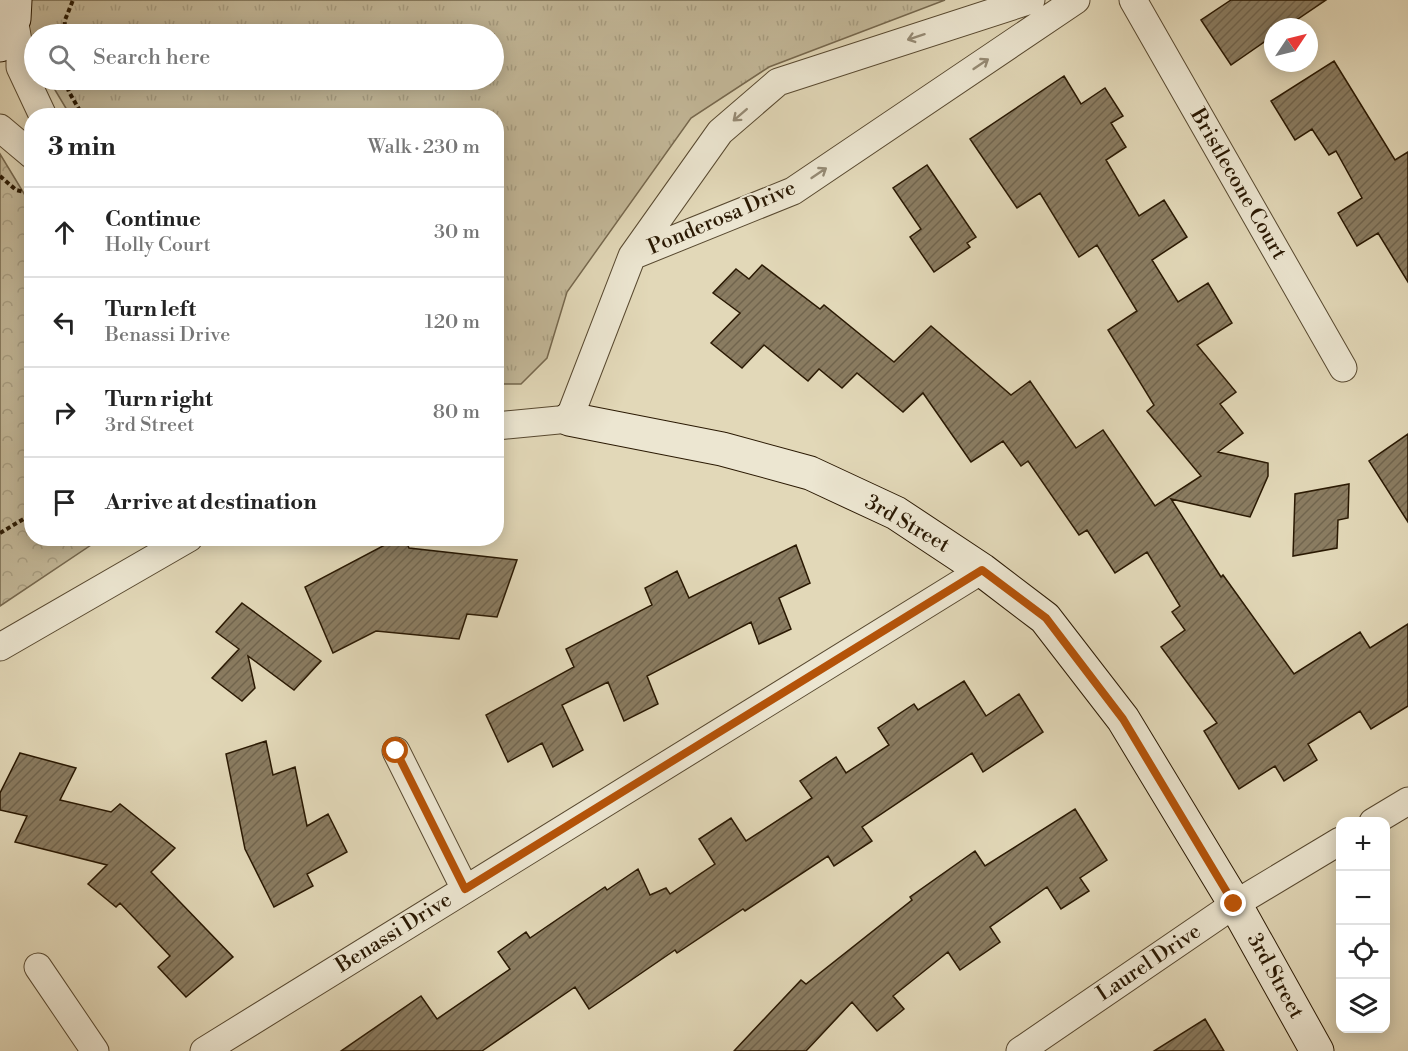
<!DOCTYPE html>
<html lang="en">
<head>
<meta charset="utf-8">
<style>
  body { margin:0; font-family:"Libre Bodoni",serif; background:#f2f2f2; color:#222 }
  .controls { position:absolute; right:18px; bottom:18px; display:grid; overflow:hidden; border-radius:12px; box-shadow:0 3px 15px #0003 }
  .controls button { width:54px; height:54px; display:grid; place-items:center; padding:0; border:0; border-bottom:2px solid #e0e0e0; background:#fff; color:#222; font:30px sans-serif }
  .compass { position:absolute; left:1264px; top:18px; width:54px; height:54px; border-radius:50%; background:#fff; box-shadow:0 3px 15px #0003; rotate:55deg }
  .stop { position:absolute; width:18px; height:18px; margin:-14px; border:4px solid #b45309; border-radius:50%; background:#fff }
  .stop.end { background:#b45309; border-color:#fff; box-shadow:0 2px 6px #0008 }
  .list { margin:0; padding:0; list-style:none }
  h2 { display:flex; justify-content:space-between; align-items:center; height:78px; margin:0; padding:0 24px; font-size:26px }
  h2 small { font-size:20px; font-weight:400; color:#767676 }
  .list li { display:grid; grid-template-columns:39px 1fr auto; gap:18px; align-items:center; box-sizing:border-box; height:90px; padding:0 24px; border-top:2px solid #e0e0e0 }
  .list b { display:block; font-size:22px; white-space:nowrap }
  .list p { margin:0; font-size:20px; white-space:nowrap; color:#767676 }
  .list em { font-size:20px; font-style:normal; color:#767676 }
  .icon { flex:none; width:33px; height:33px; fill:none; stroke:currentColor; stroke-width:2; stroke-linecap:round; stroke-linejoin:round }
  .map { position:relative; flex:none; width:1408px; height:1051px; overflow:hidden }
  .search { position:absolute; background:#fff; box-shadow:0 3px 15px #0003; left:24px; top:24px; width:480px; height:66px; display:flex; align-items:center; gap:15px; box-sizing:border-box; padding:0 21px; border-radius:33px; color:#767676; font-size:22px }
  .panel { position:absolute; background:#fff; box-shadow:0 3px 15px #0003; left:24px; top:108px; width:480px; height:438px; border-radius:24px }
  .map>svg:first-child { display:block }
</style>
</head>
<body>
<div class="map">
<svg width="1408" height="1051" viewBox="0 0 1408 1051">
  <defs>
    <pattern id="grass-tufts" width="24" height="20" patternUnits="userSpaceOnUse" patternTransform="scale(1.5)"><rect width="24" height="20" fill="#c3b899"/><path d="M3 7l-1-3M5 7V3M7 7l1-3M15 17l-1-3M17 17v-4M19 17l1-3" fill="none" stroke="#a89e82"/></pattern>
    <pattern id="forest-crowns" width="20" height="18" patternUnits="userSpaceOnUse" patternTransform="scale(1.5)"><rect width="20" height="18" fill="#c3b899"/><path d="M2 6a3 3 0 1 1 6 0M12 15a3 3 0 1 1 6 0" fill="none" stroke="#a89e82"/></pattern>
    <pattern id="building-hatch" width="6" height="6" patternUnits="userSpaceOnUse" patternTransform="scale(1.5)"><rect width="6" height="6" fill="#8a7c61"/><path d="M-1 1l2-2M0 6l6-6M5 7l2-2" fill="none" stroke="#71654e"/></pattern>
  </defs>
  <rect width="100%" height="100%" fill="#e2d8b8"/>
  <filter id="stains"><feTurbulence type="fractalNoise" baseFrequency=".00333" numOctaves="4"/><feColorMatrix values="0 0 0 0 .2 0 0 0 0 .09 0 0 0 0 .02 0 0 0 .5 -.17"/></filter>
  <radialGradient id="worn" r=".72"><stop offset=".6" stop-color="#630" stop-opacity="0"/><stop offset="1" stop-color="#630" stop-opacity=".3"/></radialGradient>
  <path fill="url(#grass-tufts)" stroke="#76684e" stroke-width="1.5" d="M8,0H945L769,67L691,118L567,292L547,358L521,384H497L496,116L70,115L49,80H494V34H34V55L7,8Z"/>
  <path fill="url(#forest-crowns)" stroke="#76684e" stroke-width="1.5" d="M0,154L31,205L32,538L100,539L0,606Z"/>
  <path fill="url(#building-hatch)" stroke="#2a1903" stroke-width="1.5" d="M1231,0H1326L1286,27H1273V36L1231,65L1201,20Z
    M1334,61L1395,160L1408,152V282L1378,233L1357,246L1338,213L1362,198L1336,151L1329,155L1312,129L1295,140L1271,101Z
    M1064,76L1081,104L1105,88L1123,116L1111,123L1126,147L1106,160L1139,216L1164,200L1187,237L1152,260L1178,302L1208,283L1232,323L1197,345L1236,392L1220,404L1243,433L1218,452L1268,463V476L1250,517L1171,499L1221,577L1223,575L1294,674L1360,632L1370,648L1408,624V706L1371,729L1360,711L1308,744L1317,760L1284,781L1275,766L1239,789L1204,731L1217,723L1161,647L1185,630L1172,612L1180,606L1147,552L1115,573L1087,530L1079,535L1028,461L1021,466L1003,441L971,462L923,393L903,412L857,373L842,388L819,369L808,381L764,345L742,368L711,343L740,313L713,293L736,269L749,279L762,265L820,309L824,305L894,362L931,326L1011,395L1030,381L1076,448L1103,430L1155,506L1201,476L1147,411L1154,405L1108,330L1137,311L1097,245L1079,257L1040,193L1017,208L970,139Z
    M927,165L976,237L967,243L970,247L934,272L910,237L921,229L893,188Z
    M1408,434V522L1369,461Z
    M1349,484L1348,518L1338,520L1337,548L1293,556L1295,494Z
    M398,538H405L409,548L517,560L497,617L467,614L459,639L376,631L333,653L305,587Z
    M796,545L810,583L779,598L791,629L759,644L751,622L647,676L658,704L624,721L608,682L562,705L583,750L553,767L542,743L508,762L486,715L574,667L566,649L652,605L645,588L677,571L689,598Z
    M242,603L321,661L294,690L248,656L255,688L242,701L212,678L239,649L216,632Z
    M964,681L986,716L1019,694L1043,732L983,772L972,753L862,827L872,841L834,866L828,856L745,911L743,909L677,953L675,950L589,1009L575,987L482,1051H341L421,996L437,1019L510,969L498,952L526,932L530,938L605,887L607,890L638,869L650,895L666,888L670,894L715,864L699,839L731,818L746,841L812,798L800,781L836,757L846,773L889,745L878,728L914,704L918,710Z
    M266,741L273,775L295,767L307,826L328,814L347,852L307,874L313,886L274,907L245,849L226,754Z
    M20,753L76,768L60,800L111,812L120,804L175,848L151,872L233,957L186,997L158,967L170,956L120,903L116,907L88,884L107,865L15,842L27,816L0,810V793Z
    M1075,809L1107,860L1080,878L1089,891L1061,909L1047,887L990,927L1000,942L960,970L948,952L893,996L904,1009L877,1031L852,1002L806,1051H734L801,980L806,984L912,900L910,897L975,851L985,866Z
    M1205,1019L1224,1051H1154Z"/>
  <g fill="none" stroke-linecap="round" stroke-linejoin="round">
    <defs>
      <path id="street" d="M1133,0L1343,368
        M14,19L20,52V67L43,116
        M0,128L32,155
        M632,256L793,191L1076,0
        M496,426L569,419L632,256L720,132L778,82L1031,0
        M0,647L189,538
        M396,751L465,889
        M1373,822L1408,801
        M38,967L95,1051
        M204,1051L982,570
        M1020,1051L1235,904L1340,841"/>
      <path id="secondary" d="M0,45L14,19L15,0
        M569,419L722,449L810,473L896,513L982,570L1045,618L1123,719L1235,904L1317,1051"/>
    </defs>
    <use href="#street" stroke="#584930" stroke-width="29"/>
    <use href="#secondary" stroke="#2a1903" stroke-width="35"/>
    <path stroke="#2a1903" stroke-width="4" stroke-dasharray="4.5 3" stroke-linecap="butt" d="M64,34L65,20L73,0
      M65,80L69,92L83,116
      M0,176L16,190L32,194
      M0,533L32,514"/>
    <use href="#street" stroke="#ece6d1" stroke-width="27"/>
    <use href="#secondary" stroke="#ece6d1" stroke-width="33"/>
  </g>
  <defs><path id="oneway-shaft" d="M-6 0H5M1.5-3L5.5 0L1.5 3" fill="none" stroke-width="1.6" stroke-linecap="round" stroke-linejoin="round" transform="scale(1.5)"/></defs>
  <g stroke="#958a74">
    <use href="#oneway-shaft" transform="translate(916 37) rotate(162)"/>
    <use href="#oneway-shaft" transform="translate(981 64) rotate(-34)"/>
    <use href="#oneway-shaft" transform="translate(740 115) rotate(139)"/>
    <use href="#oneway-shaft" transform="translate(819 173) rotate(-34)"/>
  </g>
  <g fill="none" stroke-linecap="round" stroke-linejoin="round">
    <path stroke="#b45309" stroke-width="8" d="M396,751L465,889L982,570L1046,618L1123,719L1234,904"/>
  </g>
  <g text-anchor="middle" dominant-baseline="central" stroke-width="4.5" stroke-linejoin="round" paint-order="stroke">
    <g font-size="21" fill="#2a1903" stroke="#ece6d1">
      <text transform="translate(1238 184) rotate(60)">Bristlecone Court</text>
      <text transform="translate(722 218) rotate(-23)">Ponderosa Drive</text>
      <text transform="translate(907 524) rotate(30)">3rd Street</text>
      <text transform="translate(394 933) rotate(-32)">Benassi Drive</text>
      <text transform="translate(1149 963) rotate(-34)">Laurel Drive</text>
      <text transform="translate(1275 976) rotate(61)">3rd Street</text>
    </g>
  </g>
  <rect width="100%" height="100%" filter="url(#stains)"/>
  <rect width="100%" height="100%" fill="url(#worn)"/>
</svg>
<div class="controls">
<button>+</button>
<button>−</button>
<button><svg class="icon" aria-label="locate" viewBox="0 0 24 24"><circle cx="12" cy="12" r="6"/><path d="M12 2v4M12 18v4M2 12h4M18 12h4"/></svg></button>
<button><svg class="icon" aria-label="layers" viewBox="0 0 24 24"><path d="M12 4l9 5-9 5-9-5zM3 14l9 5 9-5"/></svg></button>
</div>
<svg class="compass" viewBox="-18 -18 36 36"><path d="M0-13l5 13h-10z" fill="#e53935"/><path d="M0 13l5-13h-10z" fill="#767676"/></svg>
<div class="stop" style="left:396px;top:751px"></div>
<div class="stop end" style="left:1234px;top:904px"></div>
<div class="search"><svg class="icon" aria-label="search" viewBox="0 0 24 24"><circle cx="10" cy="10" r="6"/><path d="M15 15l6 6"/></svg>Search here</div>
<section class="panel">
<h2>3 min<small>Walk · 230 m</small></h2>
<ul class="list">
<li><svg class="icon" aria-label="ahead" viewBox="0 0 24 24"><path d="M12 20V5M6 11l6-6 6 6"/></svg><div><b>Continue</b><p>Holly Court</p></div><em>30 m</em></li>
<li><svg class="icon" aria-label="left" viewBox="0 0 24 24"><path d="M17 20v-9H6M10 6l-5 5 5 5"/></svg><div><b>Turn left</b><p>Benassi Drive</p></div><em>120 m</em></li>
<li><svg class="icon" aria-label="right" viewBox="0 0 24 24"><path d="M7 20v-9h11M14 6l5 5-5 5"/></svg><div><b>Turn right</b><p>3rd Street</p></div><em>80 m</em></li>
<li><svg class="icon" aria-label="arrive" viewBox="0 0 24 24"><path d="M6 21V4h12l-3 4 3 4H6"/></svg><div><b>Arrive at destination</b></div></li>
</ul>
</section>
</div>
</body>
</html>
